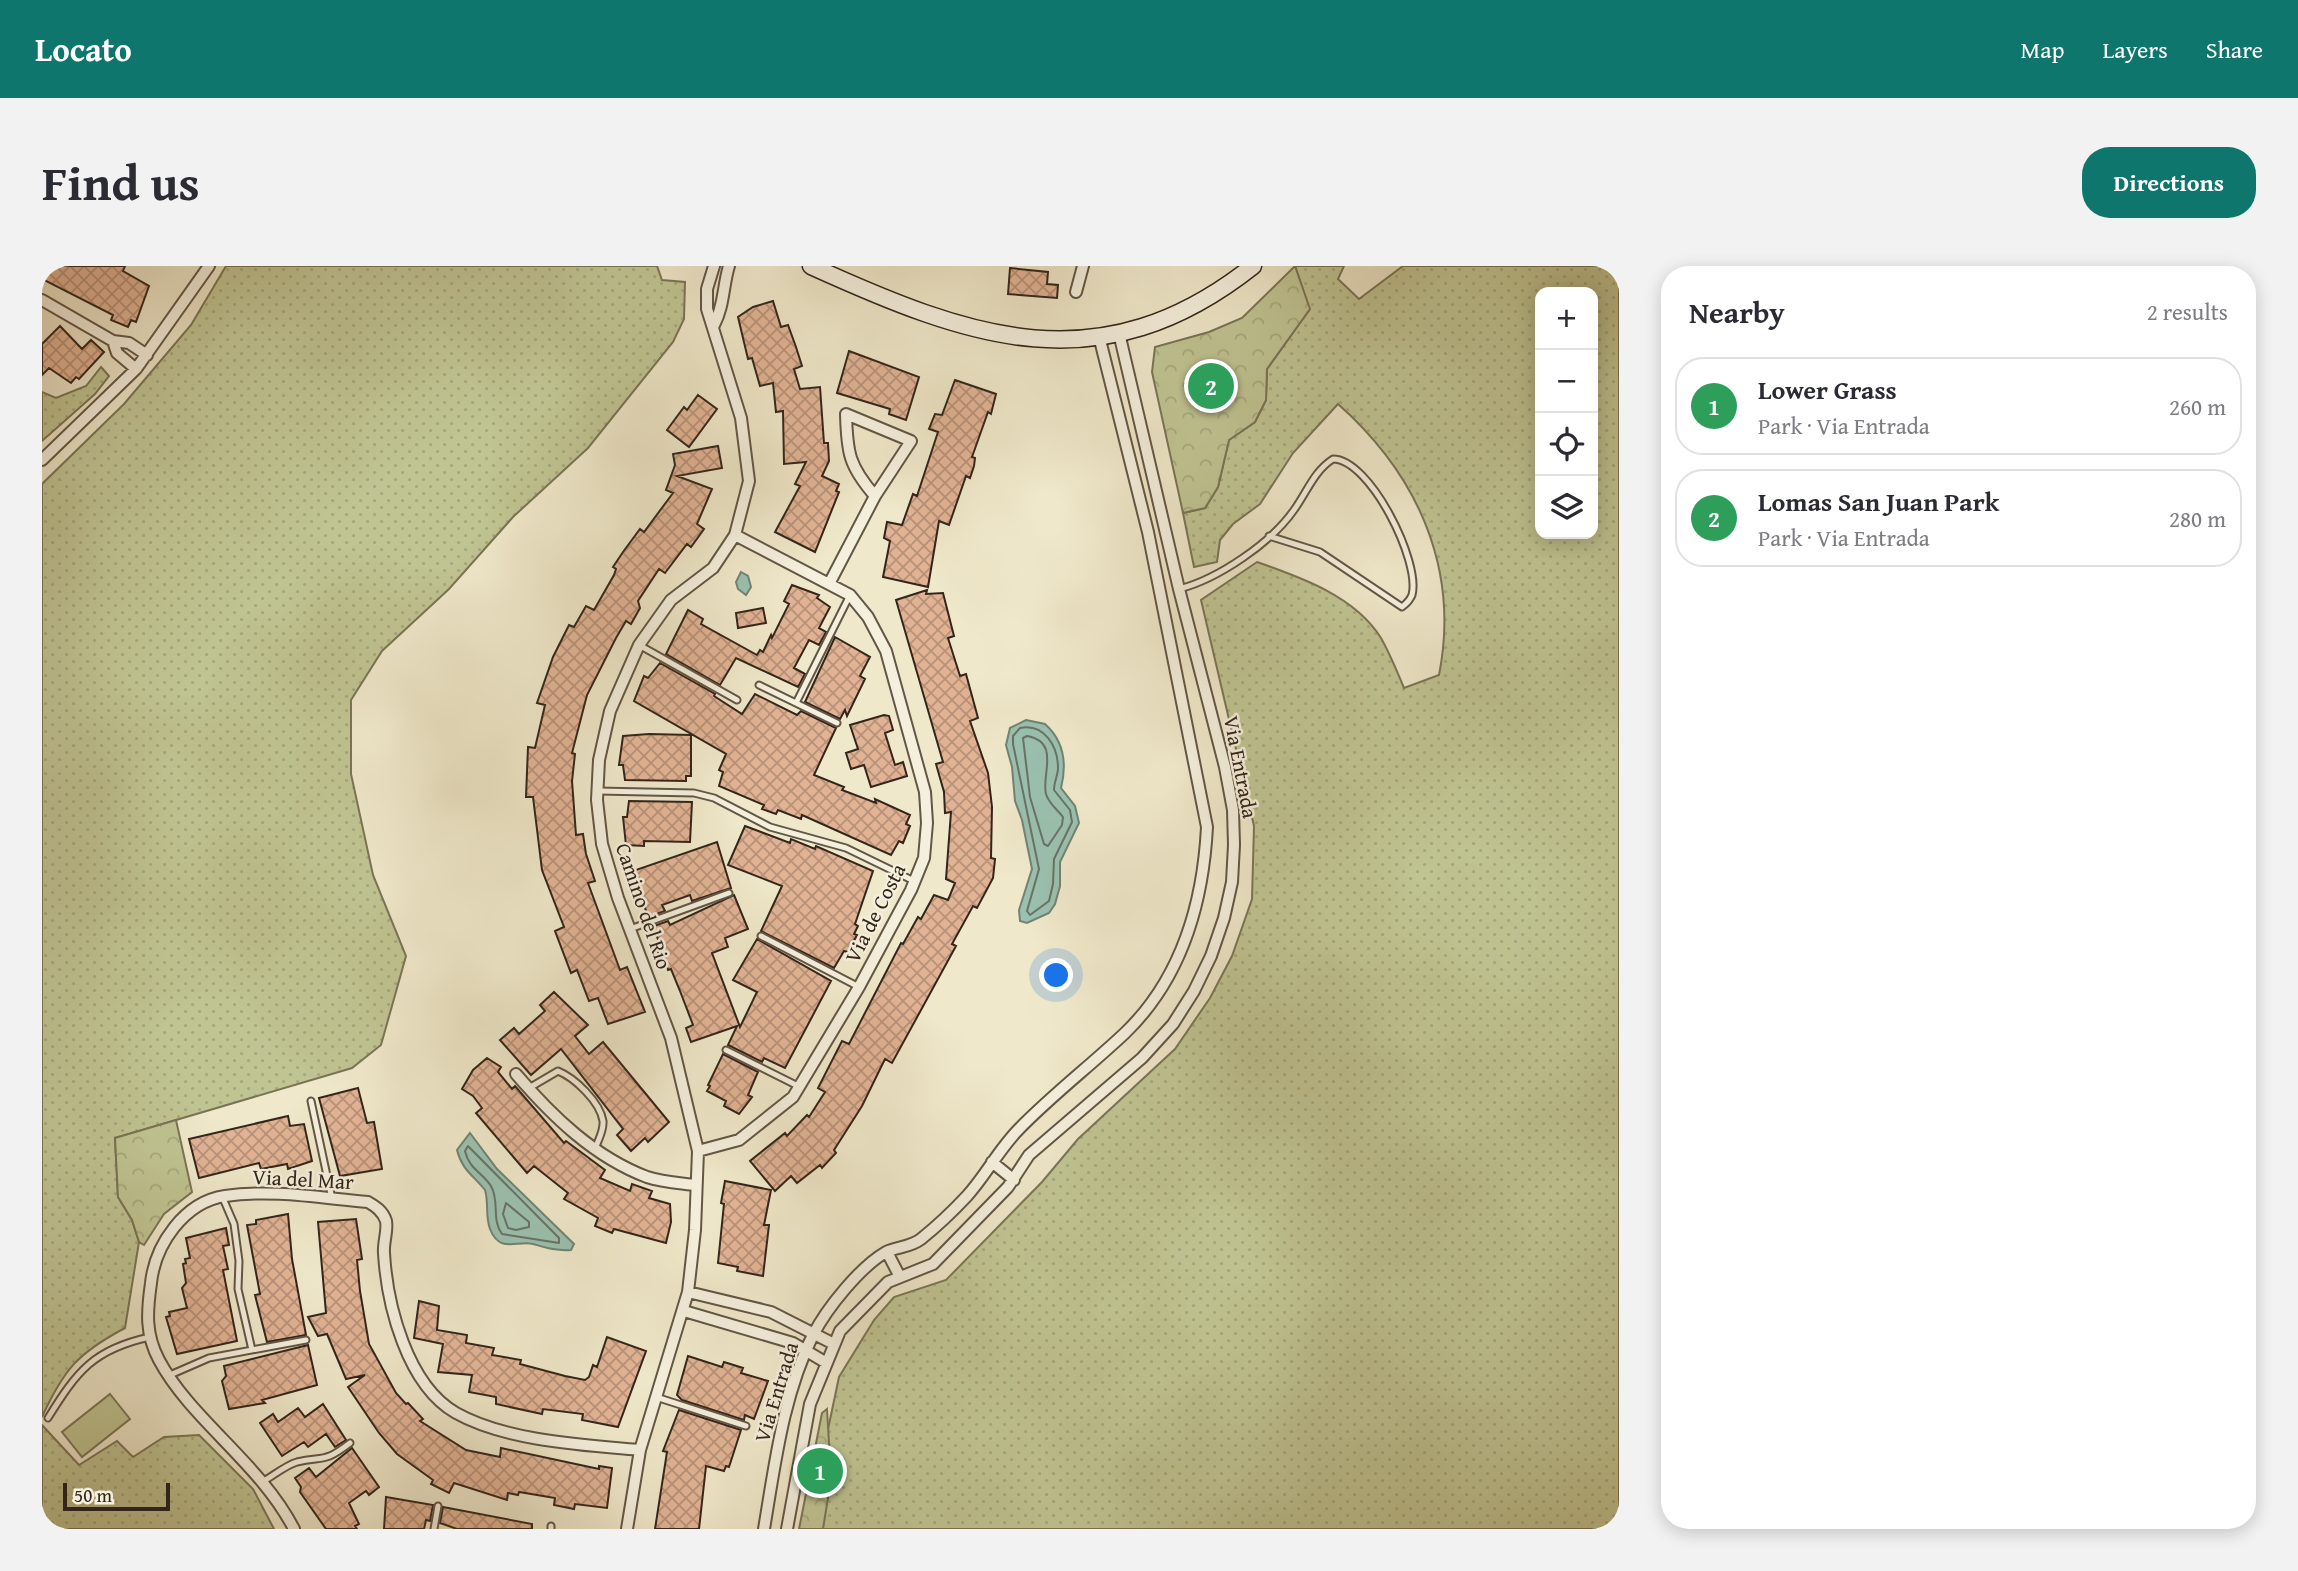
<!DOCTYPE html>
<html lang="en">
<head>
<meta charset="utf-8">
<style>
  body { margin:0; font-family:"Gentium Book Plus",serif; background:#f2f2f3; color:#2b2b33 }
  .controls { position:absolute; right:21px; top:21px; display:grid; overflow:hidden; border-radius:14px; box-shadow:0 4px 18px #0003 }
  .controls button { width:63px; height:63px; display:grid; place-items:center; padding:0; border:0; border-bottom:2px solid #e1e1e2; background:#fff; color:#2b2b33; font:35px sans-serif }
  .scale { position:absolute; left:21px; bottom:18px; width:107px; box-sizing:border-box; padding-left:7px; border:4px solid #33251a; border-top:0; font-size:19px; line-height:24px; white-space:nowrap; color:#33251a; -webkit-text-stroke:5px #f5f0dd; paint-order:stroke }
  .you { position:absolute; left:1015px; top:710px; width:24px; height:24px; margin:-18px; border:5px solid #fff; border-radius:50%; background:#1a73e8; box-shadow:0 0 0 10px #1a73e833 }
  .badge { display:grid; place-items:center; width:46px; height:46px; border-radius:50%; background:#0f766e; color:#fff; font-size:23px; font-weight:700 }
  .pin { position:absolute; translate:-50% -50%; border:4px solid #fff; box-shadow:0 2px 7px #0006 }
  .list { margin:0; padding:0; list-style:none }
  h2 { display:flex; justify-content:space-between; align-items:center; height:91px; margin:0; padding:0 28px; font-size:30px }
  h2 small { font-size:23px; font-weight:400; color:#7c7c81 }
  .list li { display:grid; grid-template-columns:46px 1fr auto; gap:21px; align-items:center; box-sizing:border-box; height:98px; margin:0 14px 14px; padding:0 14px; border:2px solid #e1e1e2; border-radius:28px }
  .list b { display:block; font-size:26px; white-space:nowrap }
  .list p { margin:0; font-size:23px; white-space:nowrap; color:#7c7c81 }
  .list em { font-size:23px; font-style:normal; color:#7c7c81 }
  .icon { flex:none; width:38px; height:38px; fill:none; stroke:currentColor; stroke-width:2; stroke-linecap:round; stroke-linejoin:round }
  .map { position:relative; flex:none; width:1577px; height:1263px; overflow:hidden; border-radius:28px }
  header { display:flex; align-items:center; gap:42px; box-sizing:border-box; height:98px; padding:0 35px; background:#0f766e; color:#fff }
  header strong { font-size:33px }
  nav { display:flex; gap:38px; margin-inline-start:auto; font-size:24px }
  .intro { display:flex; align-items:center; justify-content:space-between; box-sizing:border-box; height:168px; padding:0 42px }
  h1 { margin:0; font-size:49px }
  .button { padding:18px 32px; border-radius:28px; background:#0f766e; color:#fff; font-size:24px; font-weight:700 }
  main { display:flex; gap:42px; padding:0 42px }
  aside { flex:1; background:#fff; border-radius:28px; box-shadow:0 4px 18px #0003 }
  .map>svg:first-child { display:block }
</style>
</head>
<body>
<header>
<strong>Locato</strong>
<nav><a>Map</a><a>Layers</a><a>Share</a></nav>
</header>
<div class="intro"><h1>Find us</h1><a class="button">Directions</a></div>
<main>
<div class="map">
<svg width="1577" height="1263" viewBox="0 0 1577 1263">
  <defs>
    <pattern id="grass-dots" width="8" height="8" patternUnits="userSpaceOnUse" patternTransform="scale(1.75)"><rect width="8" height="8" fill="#c0c492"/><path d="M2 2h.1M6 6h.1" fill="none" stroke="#a5a87d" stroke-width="1.8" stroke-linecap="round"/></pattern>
    <pattern id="forest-crowns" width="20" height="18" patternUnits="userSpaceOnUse" patternTransform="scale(1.75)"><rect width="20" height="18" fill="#c0c492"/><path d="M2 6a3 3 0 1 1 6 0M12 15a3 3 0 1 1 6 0" fill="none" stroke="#a5a87d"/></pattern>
    <pattern id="building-cross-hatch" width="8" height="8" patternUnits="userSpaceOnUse" patternTransform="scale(1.75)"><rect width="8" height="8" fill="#e1b394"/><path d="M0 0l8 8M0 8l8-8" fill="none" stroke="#b79178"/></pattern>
  </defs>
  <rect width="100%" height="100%" fill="#efe8ca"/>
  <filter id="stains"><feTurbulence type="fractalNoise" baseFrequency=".00286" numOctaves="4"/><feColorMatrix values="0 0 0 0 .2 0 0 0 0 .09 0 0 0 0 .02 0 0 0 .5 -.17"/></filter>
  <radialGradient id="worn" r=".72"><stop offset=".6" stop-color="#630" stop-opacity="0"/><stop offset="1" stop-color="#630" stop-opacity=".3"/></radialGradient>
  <path fill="url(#grass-dots)" stroke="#7a7456" stroke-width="2" fill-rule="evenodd" d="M184,0H615L620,14L643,16L642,53L631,76L546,182L471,251L407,323L340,385L309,434V508L331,609L364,690L339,779L310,802L73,872L76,931L90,954L97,976L83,1062C36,1087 22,1103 0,1151V218L82,138L149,59Z
    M1253,0H1302L1296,13L1317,33L1361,0H1577V1263H765L797,1111L832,1054L852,1031L904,1014L1000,916L1036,873L1133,783L1168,732L1190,690L1210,633L1212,560L1159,334L1215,296C1258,311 1313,330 1339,372C1348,388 1355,405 1362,422L1397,409C1418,303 1376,209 1296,138L1251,187L1218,238L1191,258L1178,274L1175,296L1152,301L1141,247L1163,242L1176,221L1187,174L1213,156L1224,134L1225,103L1267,44ZM1498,26H1551V268H1498Z
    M59,101L67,110L53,128L0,175V126L14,132L44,120Z
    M0,1159L37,1199L75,1175L91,1191L122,1171L157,1169L211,1223L232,1263H0Z"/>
  <path fill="url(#forest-crowns)" stroke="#7a7456" stroke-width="2" d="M1253,0L1268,43L1225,103L1224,134L1213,156L1187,174L1176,221L1163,242L1141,247L1110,106L1113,81L1167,66L1200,52Z
    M134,854L150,926L122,948L102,979L97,976L90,954L76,931L73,872Z
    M785,1143L789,1213L781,1263H757L780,1147Z"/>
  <path fill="#c0c492" stroke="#7a7456" stroke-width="2" d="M68,1128L88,1153L40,1191L20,1166Z"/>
  <path fill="#9bc1b0" stroke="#718374" stroke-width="2" d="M699,306L706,310L709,321L704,329L696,323L694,316Z
    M984,454L1003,458C1022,475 1025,498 1019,522L1033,540L1037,557L1018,596V620L1013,638L1007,647L985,657L978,655L977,644L990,603L980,554L973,535L970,501L964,479L968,462Z
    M428,867L455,903L532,978L529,984C514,985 505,982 491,978C475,974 458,988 448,963C443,950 447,937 443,924C431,909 420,904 415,884Z"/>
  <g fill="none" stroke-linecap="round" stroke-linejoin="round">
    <path stroke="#677365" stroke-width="2" d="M978,462C1002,457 1016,480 1016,502C1016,509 1012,516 1012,524L1028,544L1030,556L1012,593L1011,618L1007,635L988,649L985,645L997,603L971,478V470Z
      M985,470C1019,476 999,509 1004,528C1007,538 1015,543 1021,551L1020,559L1006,580L1002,578L988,531L981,472Z
      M426,880L517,972V977L460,968C449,953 458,936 449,920C440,906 427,903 423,885Z
      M464,937L487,956V961L474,964L466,962L461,948Z"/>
  </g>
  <path fill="url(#building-cross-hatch)" stroke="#33251a" stroke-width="2" d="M0,0H83L81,5L107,20L94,56L89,54L86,61L69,54L71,49L0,13Z
    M968,2L1006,6L1005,18L1016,19L1015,32L966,28Z
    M731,35L739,61L746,59L754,81L760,100L752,103L758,123L778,121L782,177H786L787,195L780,210L797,218L794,225L797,226L773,286L733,266L758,220L753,218L764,196L742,198L741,145L734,146L731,117L718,120L710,92L706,93L696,51L711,41Z
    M18,60L40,83L49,74L62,86L37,113L34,111L29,117L7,102L0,109V78Z
    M807,85L877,111L864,154L847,148L848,143L795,127Z
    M913,114L954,128L949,148L946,146L930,191L933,192L932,200L928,212L924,210L907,259L897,255L886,321L841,311L848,275L842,272L845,256L860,259L871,228L875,230L896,166L887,163L893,148L900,149Z
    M656,129L675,143L647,181L625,164L642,141L645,144Z
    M676,180L680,202L635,210L670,223L655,258L662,263L649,281L645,278L623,307L617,303L596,335L598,342L589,358L584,355L574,372L545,429L530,487L533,488L530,515L534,569L541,568L544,588L553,615L546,617L578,704L585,701L603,746L566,758L556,732L547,735L535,704L529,707L513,665L522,661L500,604L491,531H484L486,481L493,482L503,439L495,437L511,391L527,359L532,361L544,340L552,344L572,309L574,303L571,301L581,286L598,263L602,266L631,227L624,224L633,199L631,188Z
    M750,319L777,329L775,332L788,341L777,362L784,366L777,379L767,374L752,402L763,408L756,421L694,392L678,419L624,388L646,344L661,353L659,358L715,389L718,384L721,386L729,369L730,372L747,338L742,335Z
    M885,324L884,328L901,327L912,370L906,372L918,410L924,408L936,452L928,455L946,507L950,541L949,592L953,593L951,612L935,642L931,640L910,678L914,680L850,797L843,793L820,840L792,884L794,887L780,902L778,899L755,917L749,910L733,925L708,895L743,867L745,870L765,849L767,851L783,826L776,822L800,775L807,778L859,677L861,678L876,651L879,653L892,629L906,634L913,617L904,613L909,546L903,547L902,526L894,498L901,496L854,334Z
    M721,342L724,357L696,362L694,347Z
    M793,371L828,391L818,410L823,413L805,450L803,444L798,453L763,436Z
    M618,397L673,428L672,430L700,448L713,428L755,449L759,445L794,462L772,509L802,521L800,524L834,537L833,533L868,549L864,558L868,560L861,577L857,575L849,589L760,549L759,553L736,544L734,548L720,543L722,539L677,520L681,506L677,504L684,488L592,435L602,410L606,412Z
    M842,449L847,450L851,464L843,467L853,499L861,496L865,510L829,521L822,499L809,503L804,487L816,483L808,459Z
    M607,468L649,469V510H644V515L583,514L581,499H577L581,470Z
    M587,535L650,536L648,576L602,575V580L584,579L581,551H585Z
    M703,560L748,577L749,573L773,583L774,580L831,605L813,658L816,660L812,668L815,669L806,686L802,685L792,702L719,665L740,620L686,599Z
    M675,576L689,622L650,635L648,629L620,639L623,645L609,650L605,647L588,606Z
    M692,629L706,663L683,672L686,681L670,687L698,761L715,726L691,714L715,673L789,715L743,802L722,792L720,796L686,779L695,760L649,776L644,762L651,759L638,725L629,703L626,704L623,694L620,695L613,679L617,677L612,660L626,655L628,659Z
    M512,726L546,759L533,770L547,788L561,776L627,856L606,876L603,872L589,885L575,869L581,863L519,783L489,809L458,774L472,762L477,768L503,745L498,739Z
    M681,788L716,806L706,829L710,831L697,848L682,840L684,835L665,825L668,820L666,819Z
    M445,792L459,801L456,806L470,823L473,820L522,877L524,875L563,904L558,912L588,925L590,918L610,925L607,932L628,938L629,956L624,977L572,963L570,967L553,960L556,952L522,933L526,927L492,900L485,907L434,847L440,842L431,830L420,823L431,804Z
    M316,822L325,857L332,856L340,903L298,910L277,832Z
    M246,850L248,860L262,858L270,895L246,903L245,898L219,903L217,897L157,912L147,873Z
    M683,915L729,924L722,959H727L721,1010L695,1005L696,1001L676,997L682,938L679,937Z
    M246,948L250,993L264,1069L225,1076L213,1029L218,1028L205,959L214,958V954Z
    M314,953L320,993L315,994L318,1025L327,1078L354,1127L364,1138L366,1137L381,1153L378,1155L424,1184L458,1191L459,1182L557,1203V1200L570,1202L565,1242L533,1238L532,1243L512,1239L513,1232L477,1226L476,1229L466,1227L465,1234L412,1217L407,1227L389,1218L391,1214L355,1188L337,1167L306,1121L323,1109L304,1113L285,1068L276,1070L266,1051L284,1047L276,956Z
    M184,962L187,979L181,980L186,1003L181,1004L195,1075L135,1088L124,1051L128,1050L127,1046L145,1042L140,1022L144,1017L141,998L144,997L143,993L148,992L144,972Z
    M377,1035L397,1040L395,1064L425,1069L424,1077L452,1082L450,1089L479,1094L478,1098L523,1110L543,1114L547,1111L551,1099L555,1101L565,1071L604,1085L576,1161L540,1154L541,1148L501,1143L500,1148L454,1138V1131L427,1126L430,1109L396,1106L401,1078L372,1072Z
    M266,1079L275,1119L220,1134L223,1137L187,1143L180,1115L184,1110L182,1100Z
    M646,1090L680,1101L682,1096L701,1102L699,1107L726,1115L712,1153L703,1149L702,1154L640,1134L635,1129Z
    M281,1138L304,1174L293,1181L284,1168L266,1181L262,1176L240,1190L218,1157L231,1148L236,1156L256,1142L263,1151Z
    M637,1144L699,1164L687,1201L684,1200L682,1205L664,1200L657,1263H613L625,1186L621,1185Z
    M310,1182L337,1221L327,1229L324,1225L307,1237L317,1258L313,1260L315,1263H284L258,1226L259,1221L253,1212L267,1202L274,1211Z
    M344,1231L391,1239L388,1255L384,1254L382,1263H342Z
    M401,1241L490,1258V1263H415L398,1257Z"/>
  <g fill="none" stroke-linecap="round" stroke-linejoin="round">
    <defs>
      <path id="lane" d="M1137,323C1176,313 1229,277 1252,244C1265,226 1272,205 1291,193C1328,193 1379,296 1370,329C1368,334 1364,338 1360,341L1278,286L1227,270
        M597,379L695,434
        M717,419L795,457
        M754,437L808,329
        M556,525L652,527L672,532L728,561L804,582L872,615
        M588,663L687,627
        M719,670L817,721
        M684,784L758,821
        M487,822L516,805C533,812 558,836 561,855C562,865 556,874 553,883
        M269,835L290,933
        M180,930L192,958L197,995L196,1023L210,1084
        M128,1109L167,1092L264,1074
        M614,1131L704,1160
        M6,1152C35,1105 52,1083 108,1071
        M220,1216C231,1210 244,1199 255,1196C283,1190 282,1197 308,1177
        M392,1263L396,1240
        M509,1263V1260"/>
      <path id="street" d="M1034,26L1041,0
        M0,34L71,75L87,77L105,89
        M672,59C682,41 681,19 687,0
        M71,75L75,87L94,103
        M0,194L94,103L167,0
        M787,318L833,230L869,175L804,148C805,187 807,200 833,230
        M474,808C510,850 552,891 605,911C620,916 638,917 653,919
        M656,885L697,874L751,831L817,721L869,624L882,592L885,557L883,526L844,385L826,351L808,329L693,269
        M950,896L972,914
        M845,986L858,1011
        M646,1026L729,1046L792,1078
        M642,1045L751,1077L783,1096
        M252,1263C218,1197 149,1154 117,1094C103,1068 105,1045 109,1017C113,979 142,936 183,930C229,923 279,932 326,936C333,940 341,945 344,955C346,964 341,977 342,987C345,1039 365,1119 414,1147C464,1175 541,1179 598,1184
        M585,1263L598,1184L646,1026L653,964L656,885L629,772L576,632L560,578L555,534L557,494L568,445L597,379L629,334L671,302L693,269L707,215L699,152L665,43V23L672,0
        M722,1263C733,1198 741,1129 771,1069C785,1042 818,1001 844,986C855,981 869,981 879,973C894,961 911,945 925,930C944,909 957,883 977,863C1010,829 1048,800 1083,767C1140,712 1161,638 1165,561L1106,266L1057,70
        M745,1263L768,1138L798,1065L846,1016L891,998L966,921L987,889L1100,792L1131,758L1152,725L1169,690L1182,652L1190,616L1192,579L1191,544L1183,501L1137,323L1077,67"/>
      <path id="secondary" d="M769,0C928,72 1058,121 1211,0"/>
    </defs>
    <use href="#lane" stroke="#625646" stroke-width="9"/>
    <use href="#street" stroke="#625646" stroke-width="14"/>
    <use href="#secondary" stroke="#33251a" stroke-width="19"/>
    <use href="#lane" stroke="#f5f0dd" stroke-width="5"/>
    <use href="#street" stroke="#f5f0dd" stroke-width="10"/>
    <use href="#secondary" stroke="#f5f0dd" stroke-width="16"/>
  </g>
  <g text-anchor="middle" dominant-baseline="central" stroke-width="5" stroke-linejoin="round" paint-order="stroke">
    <g font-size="21" fill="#33251a" stroke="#f5f0dd">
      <text transform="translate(1199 501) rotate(79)">Via Entrada</text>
      <text transform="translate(602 640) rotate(71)">Camino del Rio</text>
      <text transform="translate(833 647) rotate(-63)">Via de Costa</text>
      <text transform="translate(261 913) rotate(3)">Via del Mar</text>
      <text transform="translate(734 1126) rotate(-73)">Via Entrada</text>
    </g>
  </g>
  <rect width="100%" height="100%" filter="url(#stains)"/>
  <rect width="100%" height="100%" fill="url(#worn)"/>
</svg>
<div class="controls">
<button>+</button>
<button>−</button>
<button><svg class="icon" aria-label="locate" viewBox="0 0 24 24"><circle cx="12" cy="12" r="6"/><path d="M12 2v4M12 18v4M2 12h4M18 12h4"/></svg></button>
<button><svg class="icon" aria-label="layers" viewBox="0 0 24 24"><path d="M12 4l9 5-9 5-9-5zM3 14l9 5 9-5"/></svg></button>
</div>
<div class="scale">50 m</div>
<div class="you"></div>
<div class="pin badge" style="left:778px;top:1205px;background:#2e9e5b">1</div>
<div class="pin badge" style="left:1169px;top:120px;background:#2e9e5b">2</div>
</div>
<aside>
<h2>Nearby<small>2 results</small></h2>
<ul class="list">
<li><span class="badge" style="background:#2e9e5b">1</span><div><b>Lower Grass</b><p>Park · Via Entrada</p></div><em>260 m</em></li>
<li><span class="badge" style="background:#2e9e5b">2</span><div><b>Lomas San Juan Park</b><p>Park · Via Entrada</p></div><em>280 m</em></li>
</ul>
</aside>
</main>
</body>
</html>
